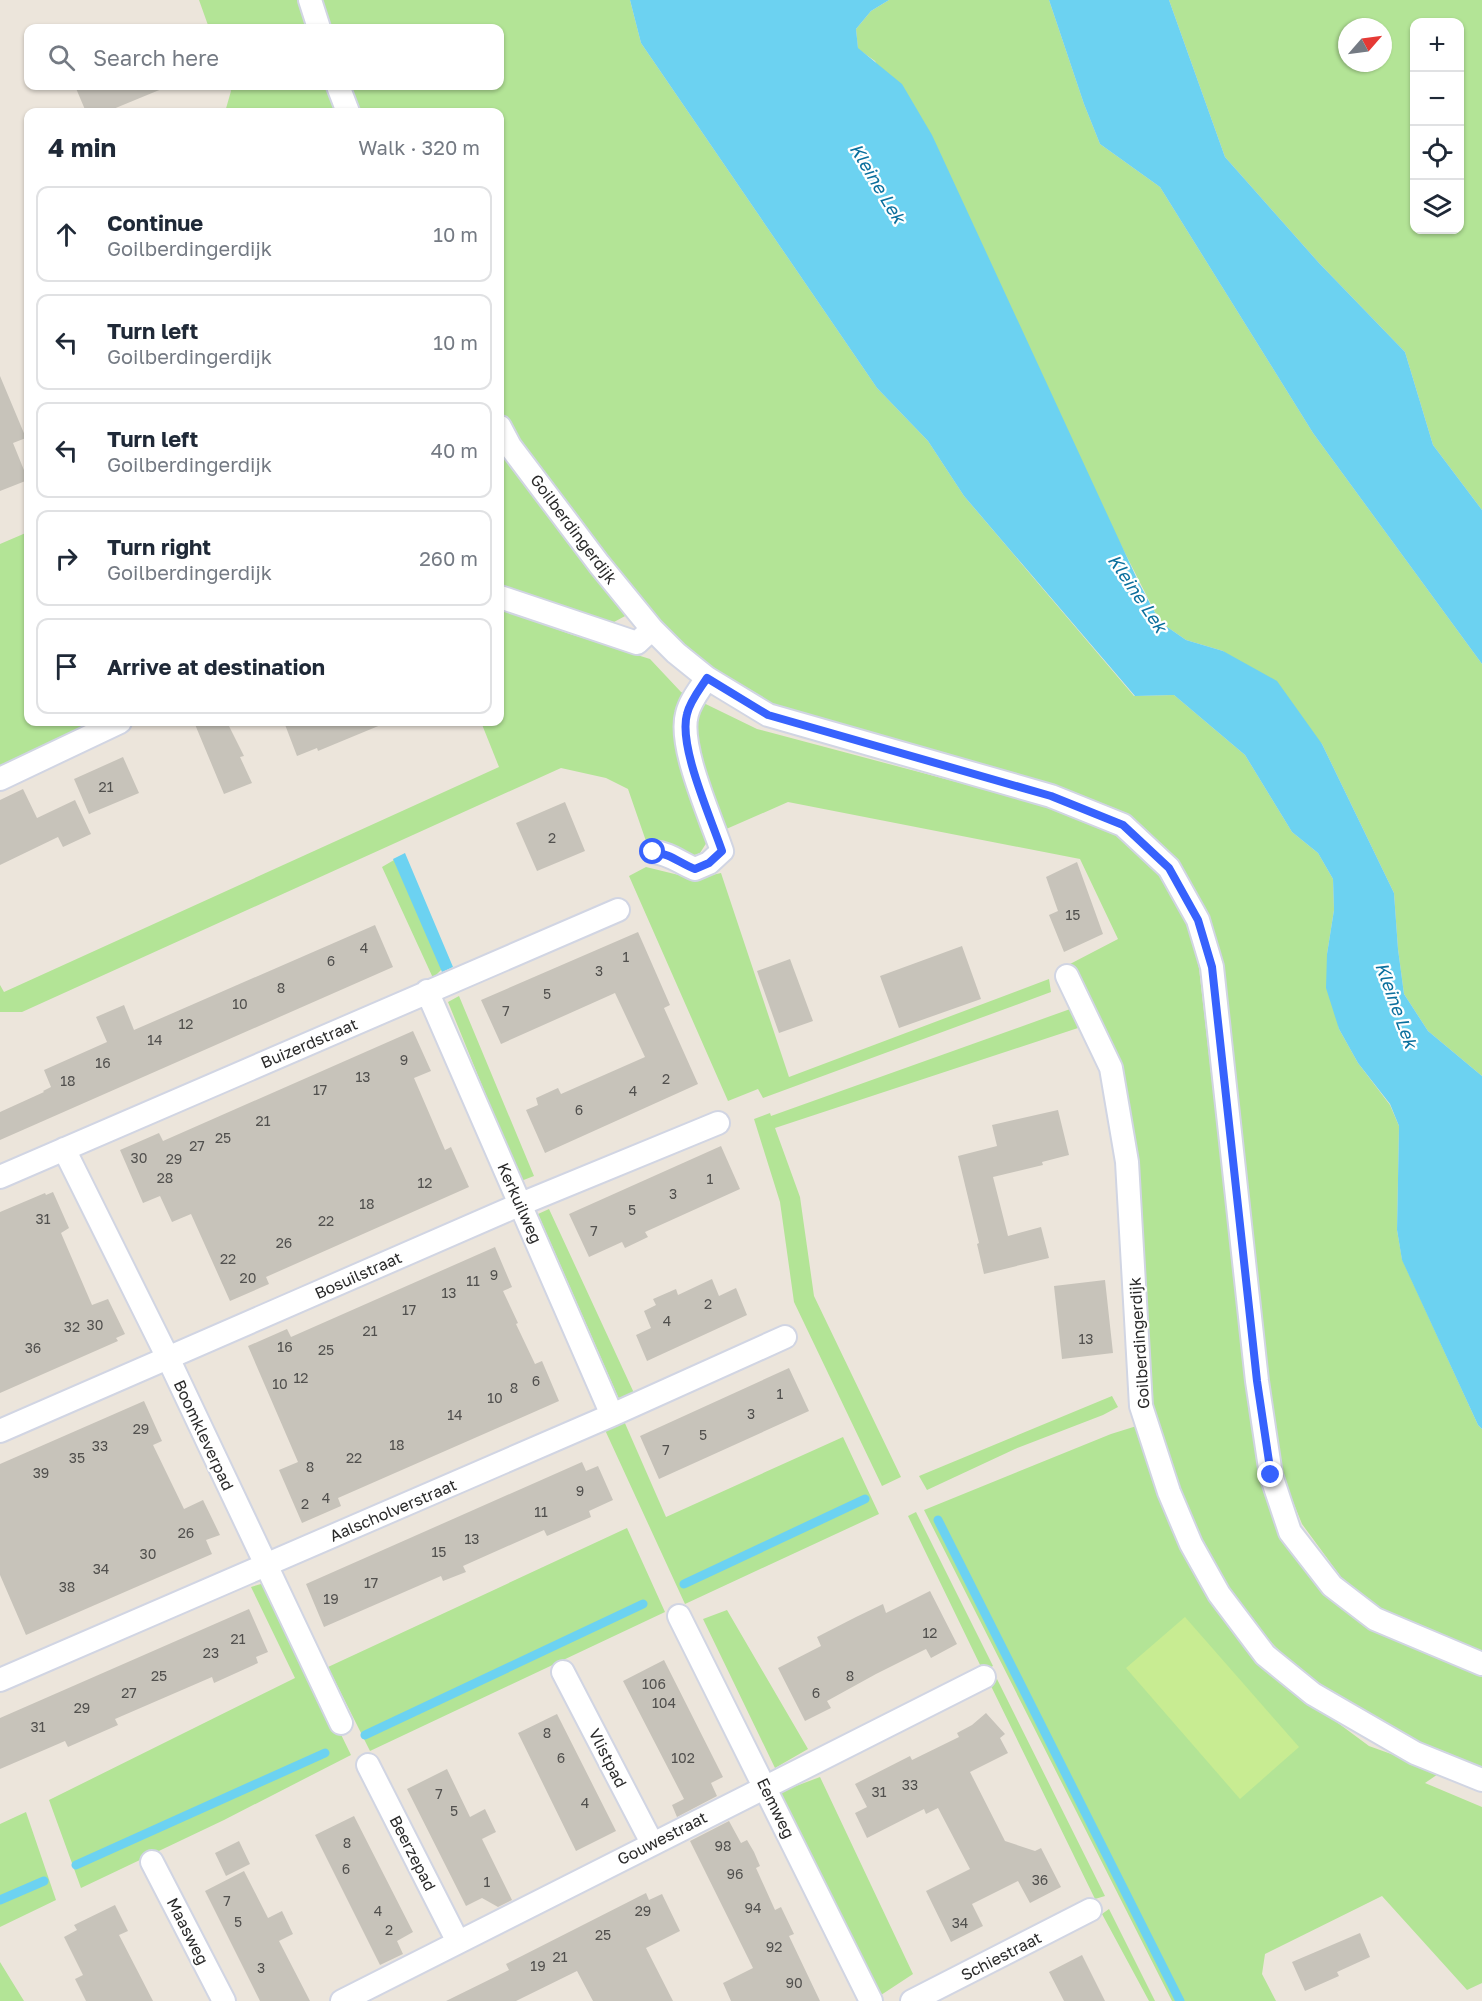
<!DOCTYPE html>
<html lang="en">
<head>
<meta charset="utf-8">
<style>
  body { margin:0; font-family:"Golos Text",sans-serif; background:#f6f6f7; color:#1f2937 }
  .controls { position:absolute; right:18px; top:18px; display:grid; overflow:hidden; border-radius:12px; box-shadow:0 2px 4px #0004 }
  .controls button { width:54px; height:54px; display:grid; place-items:center; padding:0; border:0; border-bottom:2px solid #e0e1e3; background:#fff; color:#1f2937; font:30px sans-serif }
  .compass { position:absolute; left:1338px; top:18px; width:54px; height:54px; border-radius:50%; background:#fff; box-shadow:0 2px 4px #0004; rotate:62deg }
  .stop { position:absolute; width:18px; height:18px; margin:-14px; border:4px solid #3762fd; border-radius:50%; background:#fff }
  .stop.end { background:#3762fd; border-color:#fff; box-shadow:0 2px 6px #0008 }
  .list { margin:0; padding:0; list-style:none }
  h2 { display:flex; justify-content:space-between; align-items:center; height:78px; margin:0; padding:0 24px; font-size:26px }
  h2 small { font-size:20px; font-weight:400; color:#747a83 }
  .list li { display:grid; grid-template-columns:39px 1fr auto; gap:18px; align-items:center; box-sizing:border-box; height:96px; margin:0 12px 12px; padding:0 12px; border:2px solid #e0e1e3; border-radius:12px }
  .list b { display:block; font-size:22px; white-space:nowrap }
  .list p { margin:0; font-size:20px; white-space:nowrap; color:#747a83 }
  .list em { font-size:20px; font-style:normal; color:#747a83 }
  .icon { flex:none; width:33px; height:33px; fill:none; stroke:currentColor; stroke-width:2; stroke-linecap:round; stroke-linejoin:round }
  .map { position:relative; flex:none; width:1482px; height:2001px; overflow:hidden }
  .search { position:absolute; background:#fff; box-shadow:0 2px 4px #0004; left:24px; top:24px; width:480px; height:66px; display:flex; align-items:center; gap:15px; box-sizing:border-box; padding:0 21px; border-radius:12px; color:#747a83; font-size:22px }
  .panel { position:absolute; background:#fff; box-shadow:0 2px 4px #0004; left:24px; top:108px; width:480px; height:618px; border-radius:12px }
  .map>svg:first-child { display:block }
</style>
</head>
<body>
<div class="map">
<svg width="1482" height="2001" viewBox="0 0 1482 2001">
  <rect width="100%" height="100%" fill="#ece5db"/>
  <path fill="#b3e496" fill-rule="evenodd" d="M199,0H298L308,28H209Z
    M319,0H630L641,43L877,388L928,441L964,496L1134,696L1174,695L1245,755L1292,832L1318,853L1333,879L1334,910L1327,954L1339,1029L1358,1063L1390,1105L1399,1126L1397,1230L1402,1259L1478,1425L1482,1429V1653L1383,1612L1341,1577L1302,1524L1281,1472L1268,1393L1221,964L1208,914L1177,861L1128,818L768,704L718,677L666,631L607,558L518,441L500,408V112H358L349,86H500V28H329Z
    M889,0H1049L1084,104L1100,144L1160,187L1313,433L1482,664V1076L1428,1031L1404,994L1398,949L1394,893L1322,744L1223,651L1186,640L1160,622L875,61L858,49L856,29L871,11Z
    M1169,0H1482V510L1433,445L1405,352L1319,263L1225,157ZM1414,22H1460V230H1414ZM1347,27H1383V63H1347Z
    M229,86H327L337,112H225L231,91Z
    M500,450L627,615L614,622L500,589Z
    M28,532V722H91L0,767V544Z
    M500,609L570,634L650,659L681,692L757,729L1047,806L1117,835L1160,873L1188,924L1199,968L1249,1407L1261,1480L1323,1592L1368,1629L1482,1677V1767L1414,1741L1358,1710L1291,1663L1248,1618L1209,1560L1176,1483L1153,1410L1149,1372L1137,1170L1127,1095L1116,1056L1099,1016L1070,964L1118,939L1080,859L788,802L724,830L707,842L700,853L689,857L647,844L628,789L606,778L561,768L22,1012H0V985L4,992L499,767L481,722H500Z
    M394,860L442,969L433,978L382,867Z
    M646,867L695,879L721,873L789,1077L1049,979L1051,992L763,1098L758,1089L728,1101L629,876Z
    M459,996L534,1176L521,1181L448,1002Z
    M1073,1008L1078,1028L775,1128L800,1197L814,1296L901,1477L882,1486L794,1302L780,1202L754,1119L770,1113L771,1116Z
    M549,1209L634,1393L619,1399L538,1214Z
    M1112,1396L1118,1407L1103,1415L1015,1449L927,1490L919,1476Z
    M624,1421L666,1517L843,1437L879,1514L685,1604L605,1430Z
    M1143,1424L1180,1531L1319,1709L1369,1746L1441,1772L1425,1783L1482,1807V1983L1467,1990L1382,1896L1265,1954L1262,1974L1276,2001H1172L924,1510L1111,1434Z
    M916,1512L993,1666L983,1671L908,1516Z
    M627,1528L665,1612L370,1751L328,1667Z
    M261,1584L268,1585L351,1755L224,1820L81,1888L49,1800L295,1678L251,1587Z
    M727,1610L808,1749L775,1768L703,1619Z
    M997,1679L1105,1896L1095,1899L990,1684Z
    M820,1777L913,1974L878,1997L780,1792Z
    M26,1812L56,1900L0,1927V1824Z
    M1109,1909L1155,2001H1149L1102,1914Z
    M0,1962L24,2001H0Z"/>
  <path fill="#c8ec92" d="M1185,1617L1299,1747L1240,1799L1126,1668Z"/>
  <path fill="#6cd2f1" d="M630,0H889L871,11L856,29L858,48L902,84L932,135L1138,581L1160,622L1186,640L1223,651L1277,681L1322,744L1394,893L1398,949L1404,994L1428,1031L1482,1076V1429L1478,1425L1402,1260L1397,1230L1399,1126L1390,1104L1358,1063L1339,1029L1326,988L1327,954L1334,910L1333,879L1318,853L1292,832L1245,755L1174,695L1135,696L964,496L928,441L877,388L641,43Z
    M1049,0H1169L1225,157L1319,263L1405,352L1433,445L1482,510V664L1313,433L1160,187L1100,144L1084,104Z
    M405,853L453,967L442,972L393,859Z"/>
  <g fill="none" stroke-linecap="round" stroke-linejoin="round">
    <path stroke="#6cd2f1" stroke-width="9" d="M938,1520L1180,2001
      M684,1584L865,1499
      M365,1735L643,1604
      M76,1865L325,1753
      M0,1900L44,1881"/>
  </g>
  <path fill="#c7c3ba" d="M75,86H169L106,112H86Z
    M0,376L26,438L13,443L28,480L0,491Z
    M194,722H227L244,756L240,757L252,783L224,794Z
    M284,722H388L318,751L317,748L297,756Z
    M123,757L139,793L89,814L74,779Z
    M23,789L37,818L75,800L91,834L63,847L58,837L0,865V800Z
    M565,802L585,851L537,871L516,823Z
    M1077,862L1103,934L1064,952L1049,915L1058,911L1046,877Z
    M375,925L393,967L0,1140V1112L44,1092L43,1091L51,1087L44,1070L107,1042L96,1017L124,1005L134,1030Z
    M638,932L670,1005L664,1008L698,1084L545,1153L526,1110L538,1105L536,1098L558,1088L561,1094L645,1057L615,993L501,1044L481,1000Z
    M962,946L981,999L899,1028L880,976Z
    M790,959L813,1021L779,1033L757,971Z
    M413,1031L431,1071L414,1078L445,1150L451,1147L469,1187L266,1277L269,1284L230,1301L191,1214L172,1222L160,1196L143,1203L120,1150L159,1133L163,1141Z
    M1058,1110L1069,1155L1042,1162L1043,1165L993,1177L1008,1236L1041,1227L1049,1258L984,1274L977,1244L979,1243L958,1156L997,1146L992,1125Z
    M721,1146L740,1189L645,1232L648,1237L625,1248L622,1242L589,1257L569,1214Z
    M53,1192L69,1228L61,1233L92,1305L108,1299L125,1334L116,1338L118,1341L0,1393V1212L45,1193L46,1195Z
    M495,1247L512,1287L503,1291L518,1323L516,1324L535,1364L542,1361L559,1401L338,1498L341,1506L302,1523L279,1470L298,1462L248,1346L287,1329L291,1337Z
    M712,1279L719,1296L736,1288L747,1315L647,1361L636,1335L651,1328L644,1311L656,1305L653,1299L676,1289L678,1295Z
    M1105,1280L1113,1353L1062,1359L1054,1286Z
    M789,1368L809,1411L659,1479L640,1436Z
    M144,1401L162,1441L153,1445L184,1509L203,1500L220,1535L206,1540L212,1554L26,1635L0,1575V1464Z
    M582,1462L586,1471L598,1466L613,1500L589,1511L591,1517L547,1536L544,1530L463,1566L466,1572L443,1581L441,1576L324,1627L306,1584Z
    M930,1591L957,1644L931,1658L926,1649L876,1674L827,1701L831,1708L805,1721L778,1668L821,1646L817,1637L856,1617L883,1604L886,1613Z
    M249,1609L268,1652L256,1657L258,1663L214,1683L212,1677L115,1719L118,1725L68,1747L65,1741L0,1769V1718Z
    M664,1660L723,1777L711,1783L717,1796L677,1817L672,1805L684,1799L623,1681Z
    M986,1713L1005,1734L1000,1738L1008,1753L970,1772L1005,1841L1035,1851L1041,1848L1061,1887L1030,1903L1018,1881L972,1904L983,1926L951,1942L926,1891L970,1869L938,1808L926,1814L924,1809L867,1838L855,1813L867,1807L855,1784L910,1756L912,1760L959,1737L957,1733L972,1725Z
    M557,1714L616,1831L576,1851L518,1733Z
    M447,1769L470,1817L485,1809L496,1832L482,1839L512,1900L498,1907L482,1898L466,1906L407,1789Z
    M354,1816L413,1932L397,1941L403,1954L380,1965L315,1835Z
    M729,1821L741,1843L747,1840L754,1852L760,1866L756,1868L775,1910L781,1907L794,1934L789,1936L820,2001H731L723,1983L753,1968L690,1841Z
    M239,1841L250,1864L226,1876L215,1853Z
    M244,1871L268,1918L282,1911L293,1934L279,1941L310,2001H260L205,1891Z
    M646,1893L649,1900L662,1894L680,1931L646,1948L673,2001H593L577,1971L516,2001H446L509,1970L506,1964Z
    M115,1905L128,1931L119,1935L153,2001H86L75,1979L83,1975L64,1937L77,1930L74,1925Z
    M1360,1933L1370,1957L1337,1972L1339,1976L1305,1991L1292,1962Z
    M1082,1955L1105,2001H1064L1049,1972Z"/>
  <g fill="none" stroke-linecap="round" stroke-linejoin="round">
    <defs>
      <path id="street" d="M310,0L319,28
        M338,86L348,112
        M500,427L510,446L599,564L652,629L676,653L707,678L768,715L1051,796L1123,825L1169,868L1198,920L1212,967L1257,1381L1271,1475L1290,1532L1332,1586L1375,1619L1482,1664
        M500,597L637,643L652,629
        M0,779L120,722
        M653,852C669,853 680,863 695,869L709,863L722,851C711,818 678,746 687,714C690,701 700,689 707,678
        M1067,976L1111,1068L1127,1162L1141,1406L1169,1492L1191,1544L1219,1594L1265,1655L1313,1694L1415,1753L1482,1780
        M427,991L612,1415
        M64,1149L168,1358L341,1723
        M0,1177L618,910
        M0,1431L521,1204L718,1123
        M679,1616L871,2001
        M563,1672L652,1843
        M0,1680L612,1415L785,1337
        M368,1765L458,1942
        M152,1862L224,2001
        M342,2001L984,1677
        M912,2001L1090,1910"/>
    </defs>
    <use href="#street" stroke="#d1d5e3" stroke-width="26"/>
    <use href="#street" stroke="#fff" stroke-width="22"/>
  </g>
  <g fill="none" stroke-linecap="round" stroke-linejoin="round">
    <path stroke="#3762fd" stroke-width="8" d="M653,852C669,853 680,863 695,869L709,863L722,851C711,818 678,746 687,714C690,701 700,689 707,678L768,715L1051,796L1123,825L1169,868L1198,920L1212,967L1257,1381L1271,1475"/>
  </g>
  <g text-anchor="middle" dominant-baseline="central" stroke-width="4.5" stroke-linejoin="round" paint-order="stroke">
    <g font-size="14" fill="#51504e">
      <text x="106" y="786">21</text>
      <text x="552" y="837">2</text>
      <text x="1073" y="914">15</text>
      <text x="364" y="947">4</text>
      <text x="626" y="956">1</text>
      <text x="331" y="960">6</text>
      <text x="599" y="970">3</text>
      <text x="281" y="987">8</text>
      <text x="547" y="993">5</text>
      <text x="240" y="1003">10</text>
      <text x="506" y="1010">7</text>
      <text x="186" y="1023">12</text>
      <text x="155" y="1039">14</text>
      <text x="404" y="1059">9</text>
      <text x="103" y="1062">16</text>
      <text x="363" y="1076">13</text>
      <text x="666" y="1078">2</text>
      <text x="68" y="1080">18</text>
      <text x="320" y="1089">17</text>
      <text x="633" y="1090">4</text>
      <text x="579" y="1109">6</text>
      <text x="263" y="1120">21</text>
      <text x="223" y="1137">25</text>
      <text x="197" y="1145">27</text>
      <text x="139" y="1157">30</text>
      <text x="174" y="1158">29</text>
      <text x="165" y="1177">28</text>
      <text x="710" y="1178">1</text>
      <text x="425" y="1182">12</text>
      <text x="673" y="1193">3</text>
      <text x="367" y="1203">18</text>
      <text x="632" y="1209">5</text>
      <text x="43" y="1218">31</text>
      <text x="326" y="1220">22</text>
      <text x="594" y="1230">7</text>
      <text x="284" y="1242">26</text>
      <text x="228" y="1258">22</text>
      <text x="494" y="1274">9</text>
      <text x="248" y="1277">20</text>
      <text x="473" y="1280">11</text>
      <text x="449" y="1292">13</text>
      <text x="708" y="1303">2</text>
      <text x="409" y="1309">17</text>
      <text x="667" y="1320">4</text>
      <text x="95" y="1324">30</text>
      <text x="72" y="1326">32</text>
      <text x="370" y="1330">21</text>
      <text x="1086" y="1338">13</text>
      <text x="285" y="1346">16</text>
      <text x="33" y="1347">36</text>
      <text x="326" y="1349">25</text>
      <text x="301" y="1377">12</text>
      <text x="536" y="1380">6</text>
      <text x="280" y="1383">10</text>
      <text x="514" y="1387">8</text>
      <text x="780" y="1393">1</text>
      <text x="495" y="1397">10</text>
      <text x="751" y="1413">3</text>
      <text x="455" y="1414">14</text>
      <text x="141" y="1428">29</text>
      <text x="703" y="1434">5</text>
      <text x="397" y="1444">18</text>
      <text x="100" y="1445">33</text>
      <text x="666" y="1449">7</text>
      <text x="77" y="1457">35</text>
      <text x="354" y="1457">22</text>
      <text x="310" y="1466">8</text>
      <text x="41" y="1472">39</text>
      <text x="580" y="1490">9</text>
      <text x="326" y="1497">4</text>
      <text x="305" y="1503">2</text>
      <text x="541" y="1511">11</text>
      <text x="186" y="1532">26</text>
      <text x="472" y="1538">13</text>
      <text x="439" y="1551">15</text>
      <text x="148" y="1553">30</text>
      <text x="101" y="1568">34</text>
      <text x="371" y="1582">17</text>
      <text x="67" y="1586">38</text>
      <text x="331" y="1598">19</text>
      <text x="930" y="1632">12</text>
      <text x="238" y="1638">21</text>
      <text x="211" y="1652">23</text>
      <text x="159" y="1675">25</text>
      <text x="850" y="1675">8</text>
      <text x="654" y="1683">106</text>
      <text x="129" y="1692">27</text>
      <text x="816" y="1692">6</text>
      <text x="664" y="1702">104</text>
      <text x="82" y="1707">29</text>
      <text x="38" y="1726">31</text>
      <text x="547" y="1732">8</text>
      <text x="561" y="1757">6</text>
      <text x="683" y="1757">102</text>
      <text x="910" y="1784">33</text>
      <text x="879" y="1791">31</text>
      <text x="439" y="1793">7</text>
      <text x="585" y="1802">4</text>
      <text x="454" y="1810">5</text>
      <text x="347" y="1842">8</text>
      <text x="723" y="1845">98</text>
      <text x="346" y="1868">6</text>
      <text x="735" y="1873">96</text>
      <text x="1040" y="1879">36</text>
      <text x="487" y="1881">1</text>
      <text x="227" y="1900">7</text>
      <text x="753" y="1907">94</text>
      <text x="378" y="1910">4</text>
      <text x="643" y="1910">29</text>
      <text x="238" y="1921">5</text>
      <text x="960" y="1922">34</text>
      <text x="389" y="1929">2</text>
      <text x="603" y="1934">25</text>
      <text x="774" y="1946">92</text>
      <text x="560" y="1956">21</text>
      <text x="538" y="1965">19</text>
      <text x="261" y="1967">3</text>
      <text x="794" y="1982">90</text>
    </g>
    <g font-size="16" fill="#2a2a2a" stroke="#fff">
      <text transform="translate(574 529) rotate(53)">Goilberdingerdijk</text>
      <text transform="translate(309 1043) rotate(-23)">Buizerdstraat</text>
      <text transform="translate(520 1203) rotate(66)">Kerkuilweg</text>
      <text transform="translate(358 1275) rotate(-24)">Bosuilstraat</text>
      <text transform="translate(1139 1343) rotate(-94)">Goilberdingerdijk</text>
      <text transform="translate(204 1435) rotate(65)">Boomkleverpad</text>
      <text transform="translate(393 1510) rotate(-23)">Aalscholverstraat</text>
      <text transform="translate(608 1758) rotate(63)">Vlistpad</text>
      <text transform="translate(776 1808) rotate(64)">Eemweg</text>
      <text transform="translate(662 1838) rotate(-27)">Gouwestraat</text>
      <text transform="translate(413 1853) rotate(63)">Beerzepad</text>
      <text transform="translate(188 1931) rotate(63)">Maasweg</text>
      <text transform="translate(1001 1956) rotate(-27)">Schiestraat</text>
    </g>
    <g font-size="18" font-style="italic" fill="#0a6f9d" stroke="#fff">
      <text transform="translate(878 183) rotate(59)">Kleine Lek</text>
      <text transform="translate(1138 593) rotate(56)">Kleine Lek</text>
      <text transform="translate(1397 1005) rotate(70)">Kleine Lek</text>
    </g>
  </g>
</svg>
<div class="controls">
<button>+</button>
<button>−</button>
<button><svg class="icon" aria-label="locate" viewBox="0 0 24 24"><circle cx="12" cy="12" r="6"/><path d="M12 2v4M12 18v4M2 12h4M18 12h4"/></svg></button>
<button><svg class="icon" aria-label="layers" viewBox="0 0 24 24"><path d="M12 4l9 5-9 5-9-5zM3 14l9 5 9-5"/></svg></button>
</div>
<svg class="compass" viewBox="-18 -18 36 36"><path d="M0-13l5 13h-10z" fill="#e53935"/><path d="M0 13l5-13h-10z" fill="#747a83"/></svg>
<div class="stop" style="left:653px;top:852px"></div>
<div class="stop end" style="left:1271px;top:1475px"></div>
<div class="search"><svg class="icon" aria-label="search" viewBox="0 0 24 24"><circle cx="10" cy="10" r="6"/><path d="M15 15l6 6"/></svg>Search here</div>
<section class="panel">
<h2>4 min<small>Walk · 320 m</small></h2>
<ul class="list">
<li><svg class="icon" aria-label="ahead" viewBox="0 0 24 24"><path d="M12 20V5M6 11l6-6 6 6"/></svg><div><b>Continue</b><p>Goilberdingerdijk</p></div><em>10 m</em></li>
<li><svg class="icon" aria-label="left" viewBox="0 0 24 24"><path d="M17 20v-9H6M10 6l-5 5 5 5"/></svg><div><b>Turn left</b><p>Goilberdingerdijk</p></div><em>10 m</em></li>
<li><svg class="icon" aria-label="left" viewBox="0 0 24 24"><path d="M17 20v-9H6M10 6l-5 5 5 5"/></svg><div><b>Turn left</b><p>Goilberdingerdijk</p></div><em>40 m</em></li>
<li><svg class="icon" aria-label="right" viewBox="0 0 24 24"><path d="M7 20v-9h11M14 6l5 5-5 5"/></svg><div><b>Turn right</b><p>Goilberdingerdijk</p></div><em>260 m</em></li>
<li><svg class="icon" aria-label="arrive" viewBox="0 0 24 24"><path d="M6 21V4h12l-3 4 3 4H6"/></svg><div><b>Arrive at destination</b></div></li>
</ul>
</section>
</div>
</body>
</html>
